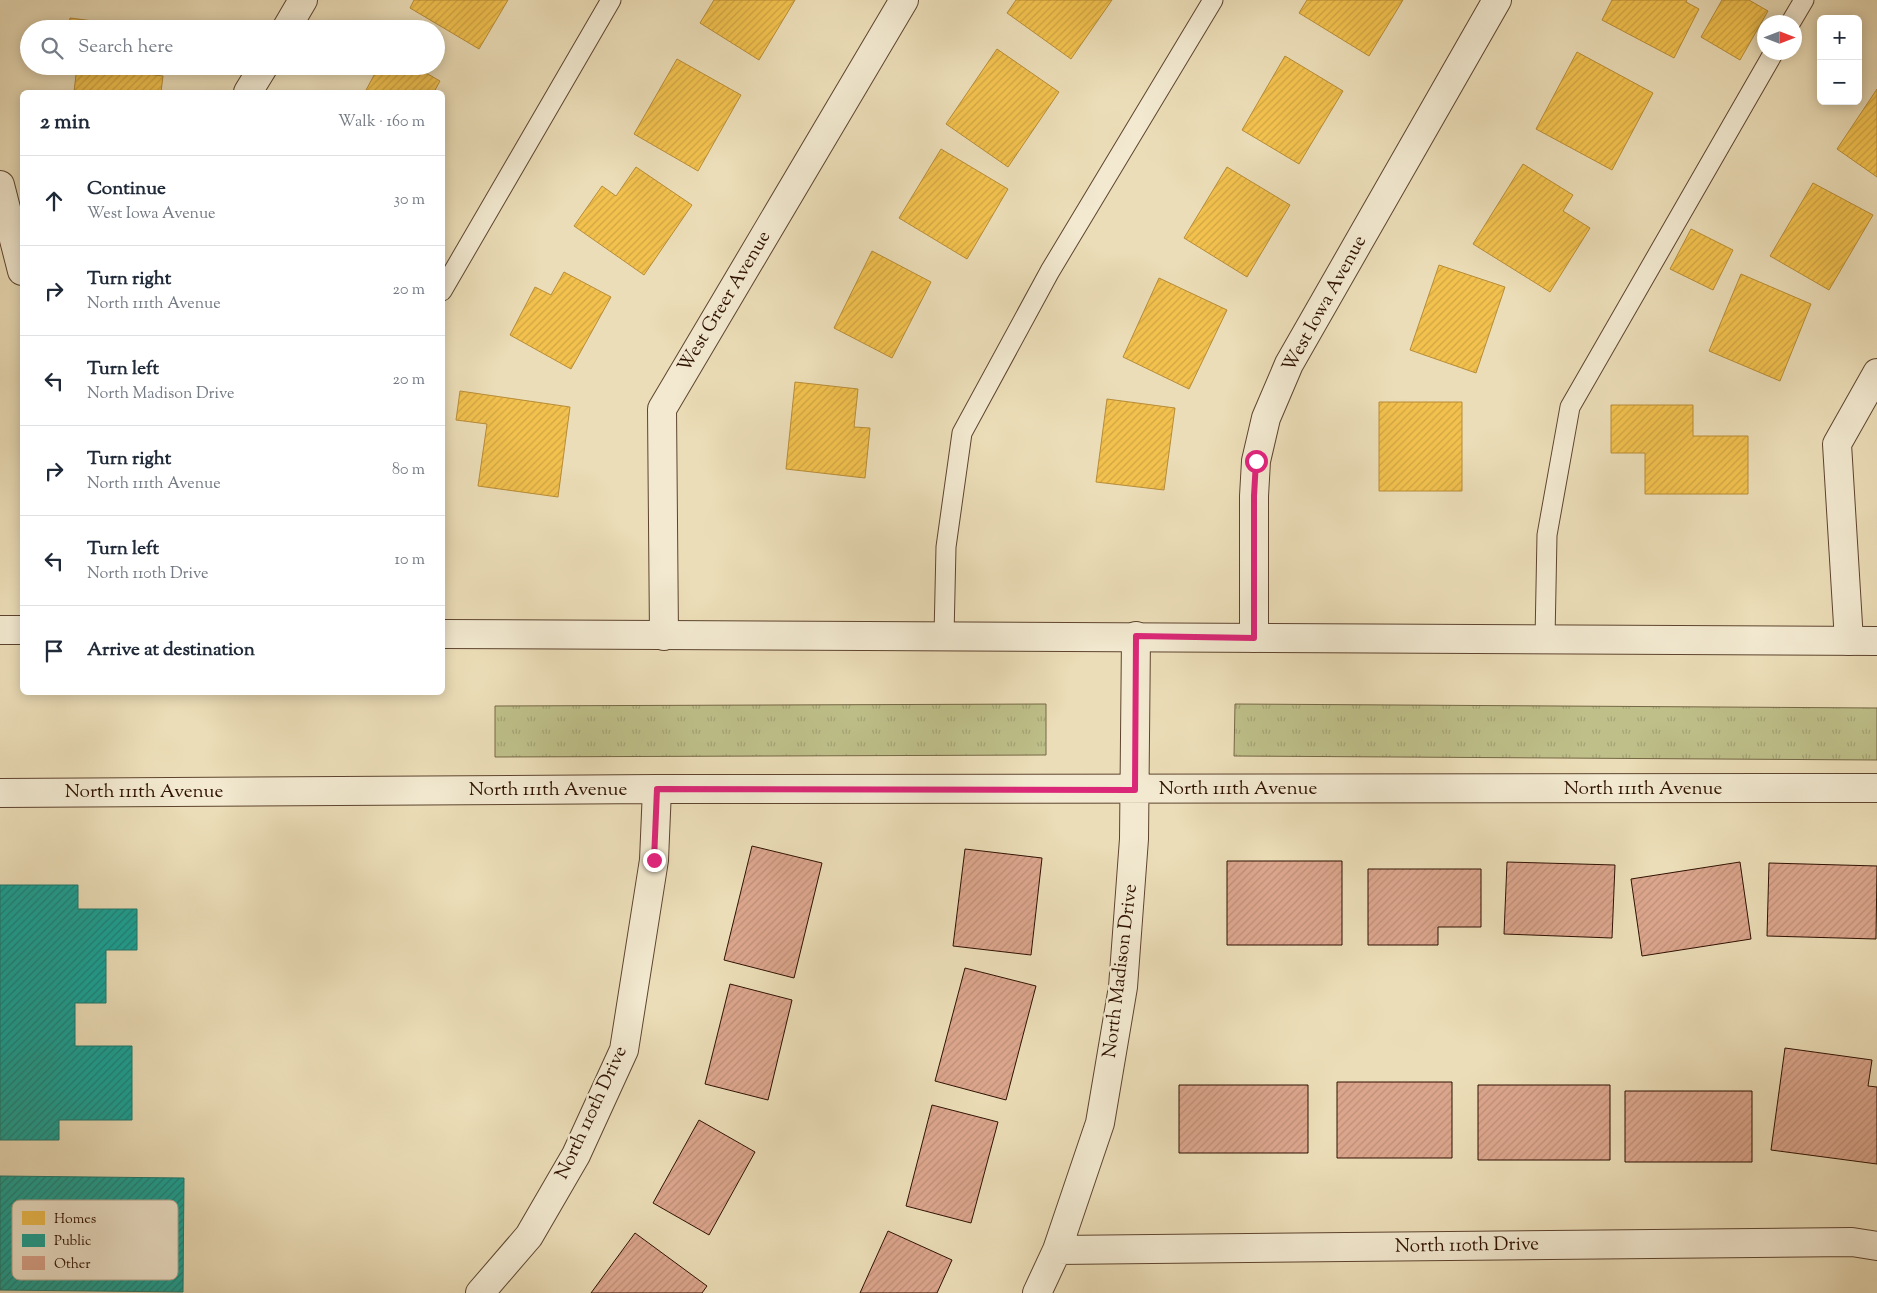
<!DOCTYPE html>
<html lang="en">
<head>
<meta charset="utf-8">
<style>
  body { margin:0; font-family:"Sorts Mill Goudy",serif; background:#f6f6f7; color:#1f2937 }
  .controls { position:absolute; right:15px; top:15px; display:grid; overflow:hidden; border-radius:8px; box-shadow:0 2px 12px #0003 }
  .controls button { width:45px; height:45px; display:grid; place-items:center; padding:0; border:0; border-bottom:1px solid #e0e1e3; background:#fff; color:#1f2937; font:25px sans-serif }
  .compass { position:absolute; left:1757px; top:15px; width:45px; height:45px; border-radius:50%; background:#fff; box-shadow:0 2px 12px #0003; rotate:90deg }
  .stop { position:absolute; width:15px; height:15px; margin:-11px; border:4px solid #db2777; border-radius:50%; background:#fff }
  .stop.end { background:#db2777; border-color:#fff; box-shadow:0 1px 5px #0008 }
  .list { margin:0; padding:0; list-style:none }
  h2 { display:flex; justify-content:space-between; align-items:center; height:65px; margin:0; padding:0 20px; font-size:21px }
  h2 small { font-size:16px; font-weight:400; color:#747a83 }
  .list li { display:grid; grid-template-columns:32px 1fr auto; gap:15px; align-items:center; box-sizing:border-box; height:90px; padding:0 20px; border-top:1px solid #e0e1e3 }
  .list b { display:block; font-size:19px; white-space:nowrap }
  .list p { margin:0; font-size:16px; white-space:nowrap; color:#747a83 }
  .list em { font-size:16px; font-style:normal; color:#747a83 }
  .icon { flex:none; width:28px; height:28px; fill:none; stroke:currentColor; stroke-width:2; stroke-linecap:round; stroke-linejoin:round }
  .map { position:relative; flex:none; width:1877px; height:1293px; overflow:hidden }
  .search { position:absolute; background:#fff; box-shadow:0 2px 12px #0003; left:20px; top:20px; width:425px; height:55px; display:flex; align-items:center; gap:12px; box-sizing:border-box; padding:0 18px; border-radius:28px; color:#747a83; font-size:19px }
  .panel { position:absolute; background:#fff; box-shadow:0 2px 12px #0003; left:20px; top:90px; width:425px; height:605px; border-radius:8px }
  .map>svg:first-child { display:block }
</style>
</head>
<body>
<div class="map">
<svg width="1877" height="1293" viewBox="0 0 1877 1293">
  <defs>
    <pattern id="grass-tufts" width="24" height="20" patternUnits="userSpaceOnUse" patternTransform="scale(1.25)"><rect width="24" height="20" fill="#bebf89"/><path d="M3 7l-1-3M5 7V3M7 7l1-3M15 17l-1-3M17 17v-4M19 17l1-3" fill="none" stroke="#a4a375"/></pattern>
    <pattern id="homes-hatch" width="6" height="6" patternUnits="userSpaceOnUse" patternTransform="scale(1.25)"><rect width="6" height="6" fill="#f2c14e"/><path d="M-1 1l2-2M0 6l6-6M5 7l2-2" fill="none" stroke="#d0a542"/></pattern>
    <pattern id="public-hatch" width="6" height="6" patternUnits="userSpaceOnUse" patternTransform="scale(1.25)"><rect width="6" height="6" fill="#17a398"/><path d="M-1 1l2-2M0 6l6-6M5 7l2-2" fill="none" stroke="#15837a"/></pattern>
    <pattern id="building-hatch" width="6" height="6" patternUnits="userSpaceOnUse" patternTransform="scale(1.25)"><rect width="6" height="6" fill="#dca68d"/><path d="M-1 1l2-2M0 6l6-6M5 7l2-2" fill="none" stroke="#bd8e78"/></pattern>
  </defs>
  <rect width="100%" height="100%" fill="#ebddb7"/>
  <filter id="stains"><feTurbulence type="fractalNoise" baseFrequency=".004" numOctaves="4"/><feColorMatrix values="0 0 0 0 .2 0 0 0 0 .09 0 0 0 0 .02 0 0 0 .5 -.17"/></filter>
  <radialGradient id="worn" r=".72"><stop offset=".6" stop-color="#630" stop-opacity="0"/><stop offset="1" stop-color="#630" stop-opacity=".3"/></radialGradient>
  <path fill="url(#grass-tufts)" stroke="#766846" d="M1046,704V755L495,757V706Z
    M1235,704L1877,708V760L1234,756Z"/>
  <path fill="url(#homes-hatch)" stroke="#b88c37" d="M414,0H508L479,49L410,8Z
    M714,0H795L759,60L700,23Z
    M1016,0H1112L1071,59L1007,13Z
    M1307,0H1403L1369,56L1299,13Z
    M1612,0H1687L1686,2L1699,9L1674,58L1602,20Z
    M1722,0H1749L1768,11L1740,60L1701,37Z
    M70,18L117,24L116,29H68Z
    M997,49L1059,92L1008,167L946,124Z
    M1577,52L1653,93L1612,170L1536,129Z
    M1285,56L1343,91L1299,164L1242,130Z
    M677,59L741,95L698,171L634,134Z
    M77,66H112L111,70L163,76L161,92H74Z
    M379,66H414L440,81L434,92H365Z
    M1877,89V177L1837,149Z
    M941,149L1008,189L967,259L899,218Z
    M1523,164L1573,195L1563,211L1590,228L1550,292L1473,244Z
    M636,167L692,205L644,275L574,226L602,186L616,196Z
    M1227,167L1290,205L1247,277L1184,238Z
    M1813,183L1873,215L1829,290L1770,256Z
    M1691,229L1733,250L1713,290L1670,269Z
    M872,251L931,282L892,358L834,328Z
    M1439,265L1505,287L1476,373L1410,350Z
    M564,272L611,297L571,369L510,335L535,287L551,295Z
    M1741,274L1811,304L1780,381L1709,351Z
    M1159,278L1227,310L1189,389L1123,357Z
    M795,382L858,389L854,427L870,428L865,478L786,469Z
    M460,391L570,407L558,497L478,486L487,424L456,420Z
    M1107,399L1175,408L1164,490L1096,482Z
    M1379,402H1462V491H1379Z
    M1611,405H1693V436H1748V494H1645V453H1611Z"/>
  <path fill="url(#public-hatch)" stroke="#1e776b" d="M0,885H78V909H137V950H106V1003H75V1046H132V1120H59V1140H0Z
    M0,1176L184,1178L183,1292L0,1290Z"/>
  <path fill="url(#building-hatch)" stroke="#2f1102" d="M752,846L822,863L794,978L724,960Z
    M965,849L1042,858L1031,955L953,946Z
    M1227,861H1342V945H1227Z
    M1507,862L1615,865L1612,938L1504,934Z
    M1740,862L1751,939L1642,956L1631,879Z
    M1769,863L1877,866L1876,939L1767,936Z
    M1368,869H1481V927H1438V945H1368Z
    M965,968L1036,986L1006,1100L935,1081Z
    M730,984L792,1000L768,1100L705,1084Z
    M1785,1048L1872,1060L1868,1086L1877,1087V1164L1771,1150Z
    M1337,1082H1452V1158H1337Z
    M1179,1085H1308V1153H1179Z
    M1478,1085H1610V1160H1478Z
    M1625,1091H1752V1162H1625Z
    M932,1105L998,1122L971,1223L906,1206Z
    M699,1120L755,1152L709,1235L653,1203Z
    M888,1231L952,1260L937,1293H860Z
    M635,1233L707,1286L702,1293H591Z"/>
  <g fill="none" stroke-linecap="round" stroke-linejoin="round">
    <defs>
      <path id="service" d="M1791,22L1804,0
        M442,291L611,0
        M944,636L946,547L962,433L1050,271L1213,0
        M1545,639L1547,535L1570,407L1774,52"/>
      <path id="minor" d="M286,29L303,0
        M248,92L264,66
        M0,185L22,271
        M664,636L662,409L904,0
        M1254,638V496L1256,461L1266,418L1289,364L1497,0
        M1849,641L1837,444L1877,373
        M0,793L657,789L1877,788
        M1057,1250L1852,1242L1877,1246
        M480,1293L529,1236L576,1155L624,1050L654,860L657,789
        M1037,1293L1057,1250L1100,1123L1123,987L1134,839L1136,636"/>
      <path id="tertiary" d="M0,630H22
        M442,634L1877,641"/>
    </defs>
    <use href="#service" stroke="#5e442f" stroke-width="21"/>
    <use href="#minor" stroke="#5e442f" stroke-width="30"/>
    <use href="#tertiary" stroke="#5e442f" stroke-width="30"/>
    <use href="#service" stroke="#f2e9d0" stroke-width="19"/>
    <use href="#minor" stroke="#f2e9d0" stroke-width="28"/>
    <use href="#tertiary" stroke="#f2e9d0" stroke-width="28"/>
  </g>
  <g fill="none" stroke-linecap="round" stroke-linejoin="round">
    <path stroke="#db2777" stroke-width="6" d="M654,860L657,789L1135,790L1136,636L1254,638V496L1256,461"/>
  </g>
  <g text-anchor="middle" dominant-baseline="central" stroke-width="5" stroke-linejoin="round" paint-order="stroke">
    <g font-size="19" fill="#2f1102" stroke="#f2e9d0">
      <text transform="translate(725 302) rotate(-59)">West Greer Avenue</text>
      <text transform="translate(1325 304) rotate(-61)">West Iowa Avenue</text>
      <text x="1238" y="789">North 111th Avenue</text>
      <text x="1643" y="789">North 111th Avenue</text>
      <text x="548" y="790">North 111th Avenue</text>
      <text x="144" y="792">North 111th Avenue</text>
      <text transform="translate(1121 971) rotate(-83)">North Madison Drive</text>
      <text transform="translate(592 1113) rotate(-65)">North 110th Drive</text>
      <text transform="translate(1467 1246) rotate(-1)">North 110th Drive</text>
    </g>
  </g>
  <rect x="12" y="1200" width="166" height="80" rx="8" fill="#f2e9d0" stroke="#b8a892" stroke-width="1"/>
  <rect x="22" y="1211" width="23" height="14" fill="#f2c14e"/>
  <rect x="22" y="1234" width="23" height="13" fill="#17a398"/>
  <rect x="22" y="1256" width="23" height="14" fill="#dca68d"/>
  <g font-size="14" fill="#2f1102">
    <text x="54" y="1223">Homes</text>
    <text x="54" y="1245">Public</text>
    <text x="54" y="1268">Other</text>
  </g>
  <rect width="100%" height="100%" filter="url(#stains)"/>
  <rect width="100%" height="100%" fill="url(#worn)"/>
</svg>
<div class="controls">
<button>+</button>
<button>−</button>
</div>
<svg class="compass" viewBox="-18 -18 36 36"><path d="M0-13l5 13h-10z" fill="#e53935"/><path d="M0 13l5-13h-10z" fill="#747a83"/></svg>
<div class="stop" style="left:1256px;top:461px"></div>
<div class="stop end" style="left:654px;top:860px"></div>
<div class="search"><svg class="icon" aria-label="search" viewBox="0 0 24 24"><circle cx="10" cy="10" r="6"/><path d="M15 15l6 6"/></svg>Search here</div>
<section class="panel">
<h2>2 min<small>Walk · 160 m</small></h2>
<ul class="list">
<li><svg class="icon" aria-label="ahead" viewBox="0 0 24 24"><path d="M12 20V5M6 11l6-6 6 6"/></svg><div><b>Continue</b><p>West Iowa Avenue</p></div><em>30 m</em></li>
<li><svg class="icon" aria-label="right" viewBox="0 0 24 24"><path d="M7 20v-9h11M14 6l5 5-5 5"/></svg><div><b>Turn right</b><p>North 111th Avenue</p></div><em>20 m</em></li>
<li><svg class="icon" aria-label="left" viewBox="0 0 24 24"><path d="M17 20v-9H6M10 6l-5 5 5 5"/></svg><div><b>Turn left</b><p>North Madison Drive</p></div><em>20 m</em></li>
<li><svg class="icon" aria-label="right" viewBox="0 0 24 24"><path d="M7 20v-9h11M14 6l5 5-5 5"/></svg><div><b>Turn right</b><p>North 111th Avenue</p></div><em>80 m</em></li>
<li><svg class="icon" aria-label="left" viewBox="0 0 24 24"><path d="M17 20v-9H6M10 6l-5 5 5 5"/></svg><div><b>Turn left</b><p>North 110th Drive</p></div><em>10 m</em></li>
<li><svg class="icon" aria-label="arrive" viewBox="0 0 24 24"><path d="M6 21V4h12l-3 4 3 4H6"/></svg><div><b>Arrive at destination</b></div></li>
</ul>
</section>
</div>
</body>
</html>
